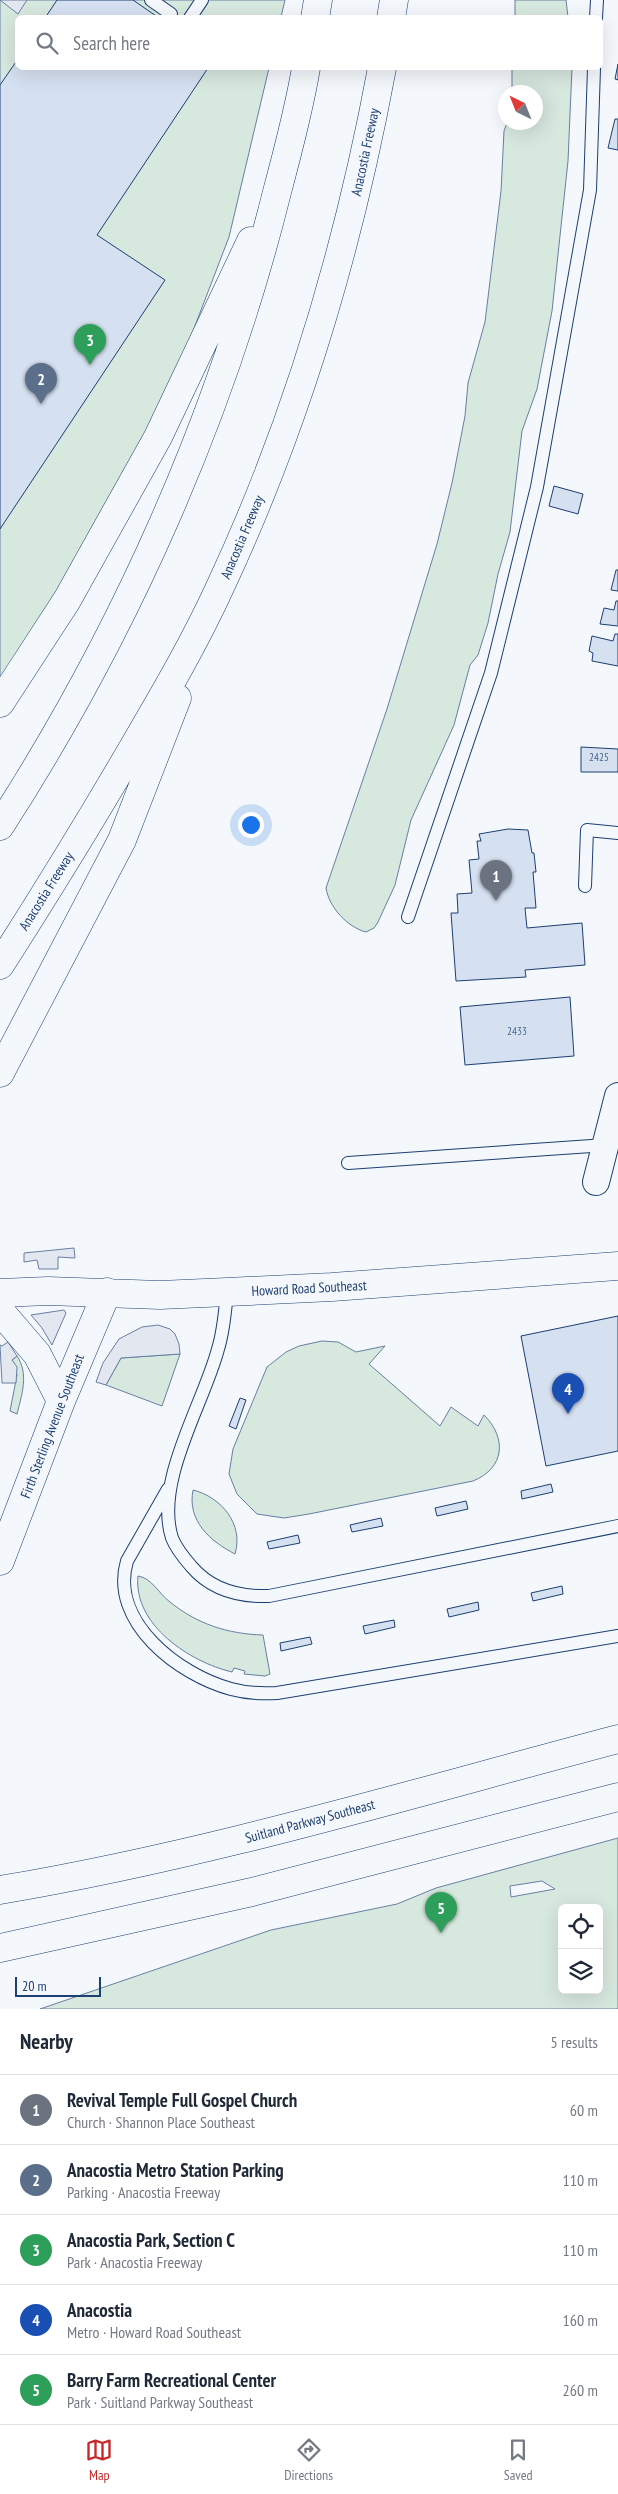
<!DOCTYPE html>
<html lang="en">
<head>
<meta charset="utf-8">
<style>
  body { margin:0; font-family:"PT Sans Narrow",sans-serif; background:#f2f2f3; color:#1f2937 }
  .controls { position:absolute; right:15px; bottom:15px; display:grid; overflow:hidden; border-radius:8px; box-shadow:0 5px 20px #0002 }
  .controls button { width:45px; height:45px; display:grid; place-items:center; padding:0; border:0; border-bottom:1px solid #e0e1e3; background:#fff; color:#1f2937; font:25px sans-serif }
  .compass { position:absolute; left:498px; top:85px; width:45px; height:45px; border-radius:50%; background:#fff; box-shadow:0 5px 20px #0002; rotate:317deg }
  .scale { position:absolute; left:15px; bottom:12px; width:86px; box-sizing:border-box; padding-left:5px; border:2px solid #1d3f73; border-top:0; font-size:14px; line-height:18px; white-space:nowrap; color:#1d3f73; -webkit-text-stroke:4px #f4f7fb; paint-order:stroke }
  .you { position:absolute; left:250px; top:824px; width:18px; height:18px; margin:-12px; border:4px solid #fff; border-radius:50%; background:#1a73e8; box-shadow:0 0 0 8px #1a73e833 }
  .badge { display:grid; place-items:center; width:32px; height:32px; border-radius:50%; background:#c62828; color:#fff; font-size:16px; font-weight:700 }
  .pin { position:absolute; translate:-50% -41px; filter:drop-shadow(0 1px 2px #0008) }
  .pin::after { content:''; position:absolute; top:26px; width:18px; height:15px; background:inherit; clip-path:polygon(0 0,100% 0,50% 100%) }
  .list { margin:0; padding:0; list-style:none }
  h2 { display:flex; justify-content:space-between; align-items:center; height:65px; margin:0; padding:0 20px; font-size:21px }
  h2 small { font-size:16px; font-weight:400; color:#747a83 }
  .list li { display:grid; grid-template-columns:32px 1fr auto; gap:15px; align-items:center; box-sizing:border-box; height:70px; padding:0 20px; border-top:1px solid #e0e1e3 }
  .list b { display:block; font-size:19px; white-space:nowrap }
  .list p { margin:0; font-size:16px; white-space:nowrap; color:#747a83 }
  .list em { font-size:16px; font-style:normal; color:#747a83 }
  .icon { flex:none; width:28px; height:28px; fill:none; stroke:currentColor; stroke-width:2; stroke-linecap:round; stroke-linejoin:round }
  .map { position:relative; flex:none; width:618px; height:2009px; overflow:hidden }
  .search { position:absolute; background:#fff; box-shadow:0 5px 20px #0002; left:15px; right:15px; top:15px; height:55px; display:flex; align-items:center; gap:12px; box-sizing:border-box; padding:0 18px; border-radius:8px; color:#747a83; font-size:19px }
  .sheet { height:415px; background:#fff }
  nav { display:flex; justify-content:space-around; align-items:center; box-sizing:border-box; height:70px; border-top:1px solid #e0e1e3; background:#fff; font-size:14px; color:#747a83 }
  nav a { display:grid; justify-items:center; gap:2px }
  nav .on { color:#c62828 }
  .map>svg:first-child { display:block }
</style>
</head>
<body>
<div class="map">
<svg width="618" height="2009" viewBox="0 0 618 2009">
  <rect width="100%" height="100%" fill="#f4f7fb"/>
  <path fill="#d7e8df" stroke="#687fa3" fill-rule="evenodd" d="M0,0H285L281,17L18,18V68H269L229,237L131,493L0,697Z
    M515,0H566L568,17H515Z
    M512,68H572L568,161L552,311L537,389L522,431L510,532L498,574L488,623L478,655L470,665L454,725L411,820L395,885L378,922L374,928L366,932C347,927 329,907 326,888L387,709L437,544L452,483L465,416L468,383L485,322L501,191L504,131L507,123L536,122V92H512Z
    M322,1341L338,1342L356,1352L385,1346L369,1364L440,1426L451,1407L478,1426L484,1415C507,1438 505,1468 473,1481L309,1514L284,1518L257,1514L237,1494L229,1474L233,1449L267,1367L286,1352L299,1346Z
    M180,1354L162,1406L106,1385L121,1358Z
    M17,1356C29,1374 22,1394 17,1414L10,1411L17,1375L12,1360Z
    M193,1490C221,1497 244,1524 235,1554C210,1541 187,1521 193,1490Z
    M138,1576C152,1578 159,1594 170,1602C197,1624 228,1634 263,1635L270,1674L265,1676L244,1674L245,1671L234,1668L232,1672C190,1662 133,1625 138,1576Z
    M618,1838V2009H40L271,1930L397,1904L436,1888ZM542,1881L555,1889L511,1897L510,1886ZM562,1908H599V1990H562Z"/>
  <path fill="#e3e8f0" stroke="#687fa3" d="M0,0H27L18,14Z
    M74,1248L75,1258L58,1257V1269H39L37,1260L24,1262V1253Z
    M64,1310L66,1313L52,1345L42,1328L31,1315Z
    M158,1325L170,1329L175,1334L179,1344L180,1354L121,1358L106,1385L96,1382L103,1363L119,1339L142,1327Z
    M8,1342L17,1356L12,1360L17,1367L16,1383H2L0,1345L2,1346Z"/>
  <path fill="#d5e0f0" stroke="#1d3f73" d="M57,0H133L159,18H45Z
    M18,59V68H208L97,235L165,280L0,529V85Z
    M618,64V80L615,79Z
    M615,119H618V150L608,148Z
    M554,486L583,494L578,514L549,506Z
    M616,570H618V591L611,590Z
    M616,601H618V626L600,624L604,608L614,610Z
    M615,634H618V666L592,661L593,653L589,651L592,636L613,641Z
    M581,747L618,749V772H581Z
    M508,829L528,830L532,853H534L536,872H533L536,908H525L527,928L582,923L585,965L525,970L526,977L456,981L451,913H458L457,894L472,893L469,860L479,859L477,841H481L479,834Z
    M570,997L574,1056L465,1065L460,1007Z
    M618,1316V1451L546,1466L521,1336Z
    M240,1398L246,1400L236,1429L229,1426Z
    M551,1484L553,1492L522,1499L521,1491Z
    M466,1501L468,1509L437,1516L435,1508Z
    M381,1518L383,1526L352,1532L350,1525Z
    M298,1535L300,1543L269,1549L267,1542Z
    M562,1586L563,1594L533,1601L531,1593Z
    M478,1602L479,1610L449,1617L447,1609Z
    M394,1620L395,1627L365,1634L363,1626Z
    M310,1637L312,1644L281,1651L280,1643Z"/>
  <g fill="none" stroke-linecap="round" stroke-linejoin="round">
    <defs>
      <path id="lane" d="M151,0L171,14
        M190,18L202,0
        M596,18L597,0
        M585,886L587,830L618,833
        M408,917L491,673L537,487L590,190L594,68
        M348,1163L606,1145
        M227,1292C225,1311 224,1330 218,1349C204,1403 154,1481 172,1538C176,1548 184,1558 191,1566C211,1590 240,1597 269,1596L618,1526
        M168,1489L127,1561C109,1622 179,1675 231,1689C246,1693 261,1694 277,1693L618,1636"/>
      <path id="street" d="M596,1182L618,1096"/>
      <path id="secondary" d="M0,1293L48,1291L160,1295L227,1292L332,1287L618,1266
        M0,1311L37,1354L61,1401
        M0,1561L61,1401L107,1292"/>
      <path id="highway" d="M315,18L318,0
        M391,18L394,0
        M0,703L67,600L158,437L251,241
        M0,826C125,632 221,417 277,192C288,151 299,109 306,68
        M0,965C46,893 91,820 134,746C165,693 196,640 221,585C298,420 349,246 382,68
        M0,1073L122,840L177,698
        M0,1890C209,1855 413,1793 618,1739
        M0,1948L252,1892L618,1797"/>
    </defs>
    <use href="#lane" stroke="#1d3f73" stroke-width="14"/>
    <use href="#street" stroke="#1d3f73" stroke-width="28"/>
    <use href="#secondary" stroke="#1d3f73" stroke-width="29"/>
    <use href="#highway" stroke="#1d3f73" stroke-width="29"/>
    <use href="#lane" stroke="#f4f7fb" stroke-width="12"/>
    <use href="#street" stroke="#f4f7fb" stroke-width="26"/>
    <use href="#secondary" stroke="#f4f7fb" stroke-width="28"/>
    <use href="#highway" stroke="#f4f7fb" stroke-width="28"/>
  </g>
  <g text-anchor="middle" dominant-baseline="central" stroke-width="4" stroke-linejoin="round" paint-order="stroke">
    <g font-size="11" fill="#4b6792">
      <text x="599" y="757">2425</text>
      <text x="517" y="1031">2433</text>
    </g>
    <g font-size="14" fill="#1d3f73" stroke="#f4f7fb">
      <text transform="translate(365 152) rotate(-78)">Anacostia Freeway</text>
      <text transform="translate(242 537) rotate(-67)">Anacostia Freeway</text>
      <text transform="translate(46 891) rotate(-58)">Anacostia Freeway</text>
      <text transform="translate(309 1288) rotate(-3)">Howard Road Southeast</text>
      <text transform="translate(52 1426) rotate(-69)">Firth Sterling Avenue Southeast</text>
      <text transform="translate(310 1821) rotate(-15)">Suitland Parkway Southeast</text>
    </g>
  </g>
</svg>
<div class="controls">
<button><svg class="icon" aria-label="locate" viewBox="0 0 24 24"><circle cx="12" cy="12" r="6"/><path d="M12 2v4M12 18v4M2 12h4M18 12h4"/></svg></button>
<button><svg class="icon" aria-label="layers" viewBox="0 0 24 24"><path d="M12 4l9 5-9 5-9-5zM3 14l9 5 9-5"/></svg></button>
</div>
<svg class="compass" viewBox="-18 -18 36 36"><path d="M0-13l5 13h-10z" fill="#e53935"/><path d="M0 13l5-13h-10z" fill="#747a83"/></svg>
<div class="scale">20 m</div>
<div class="you"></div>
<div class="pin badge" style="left:496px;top:901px;background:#6b7280">1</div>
<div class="pin badge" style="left:41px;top:404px;background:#5c6f8a">2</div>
<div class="pin badge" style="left:90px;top:365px;background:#2e9e5b">3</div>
<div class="pin badge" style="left:568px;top:1414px;background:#1a4fb4">4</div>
<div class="pin badge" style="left:441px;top:1933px;background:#2e9e5b">5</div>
<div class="search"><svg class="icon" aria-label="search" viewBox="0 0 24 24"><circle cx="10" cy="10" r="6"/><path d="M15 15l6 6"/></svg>Search here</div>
</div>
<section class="sheet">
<h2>Nearby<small>5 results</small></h2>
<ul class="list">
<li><span class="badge" style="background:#6b7280">1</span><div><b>Revival Temple Full Gospel Church</b><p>Church · Shannon Place Southeast</p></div><em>60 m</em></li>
<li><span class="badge" style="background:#5c6f8a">2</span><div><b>Anacostia Metro Station Parking</b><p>Parking · Anacostia Freeway</p></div><em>110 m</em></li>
<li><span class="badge" style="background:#2e9e5b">3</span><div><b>Anacostia Park, Section C</b><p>Park · Anacostia Freeway</p></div><em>110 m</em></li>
<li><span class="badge" style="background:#1a4fb4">4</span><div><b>Anacostia</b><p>Metro · Howard Road Southeast</p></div><em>160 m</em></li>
<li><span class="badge" style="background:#2e9e5b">5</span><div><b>Barry Farm Recreational Center</b><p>Park · Suitland Parkway Southeast</p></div><em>260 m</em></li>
</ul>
</section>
<nav>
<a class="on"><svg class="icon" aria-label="map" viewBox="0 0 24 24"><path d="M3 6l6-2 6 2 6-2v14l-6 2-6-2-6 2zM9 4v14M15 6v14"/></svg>Map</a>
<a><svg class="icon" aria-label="directions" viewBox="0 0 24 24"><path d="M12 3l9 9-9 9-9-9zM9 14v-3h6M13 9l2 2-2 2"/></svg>Directions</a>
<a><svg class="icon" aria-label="saved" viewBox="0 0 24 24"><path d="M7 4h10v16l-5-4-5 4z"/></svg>Saved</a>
</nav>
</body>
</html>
